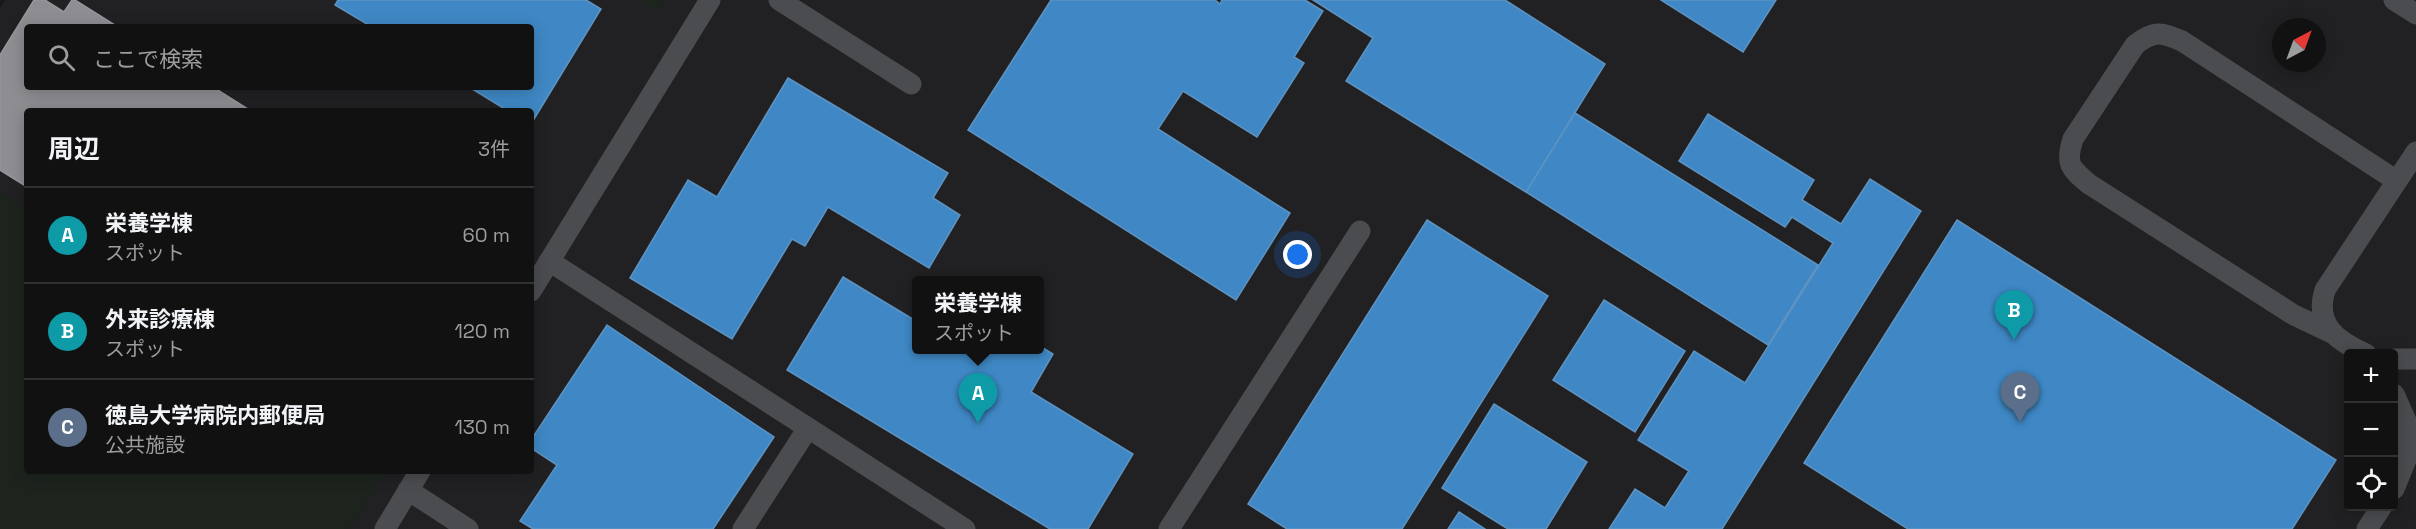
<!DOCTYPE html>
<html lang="ja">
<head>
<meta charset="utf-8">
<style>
  body { margin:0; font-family:"Space Grotesk","Noto Sans JP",sans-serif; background:#1a1a1a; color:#f1f3f6 }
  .controls { position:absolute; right:18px; bottom:18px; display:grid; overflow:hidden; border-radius:6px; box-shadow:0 3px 15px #0003 }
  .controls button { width:54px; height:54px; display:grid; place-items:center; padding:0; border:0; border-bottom:2px solid #303131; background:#111; color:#f1f3f6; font:30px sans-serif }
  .compass { position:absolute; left:2272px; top:18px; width:54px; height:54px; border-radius:50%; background:#111; box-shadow:0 3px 15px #0003; rotate:41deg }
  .you { position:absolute; left:1298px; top:255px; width:21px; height:21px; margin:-15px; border:4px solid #fff; border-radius:50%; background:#1a73e8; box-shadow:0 0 0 9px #1a73e833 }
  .badge { display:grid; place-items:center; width:39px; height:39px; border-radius:50%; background:#2563eb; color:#fff; font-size:20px; font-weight:700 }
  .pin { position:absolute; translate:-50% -50px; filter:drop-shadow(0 2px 3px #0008) }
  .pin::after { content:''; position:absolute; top:32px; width:21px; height:18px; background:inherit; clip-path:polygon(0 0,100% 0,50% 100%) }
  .popup { position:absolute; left:912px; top:276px; width:132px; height:78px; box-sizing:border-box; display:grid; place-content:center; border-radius:6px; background:#111; filter:drop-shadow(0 2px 4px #0005); font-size:20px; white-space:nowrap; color:#9c9d9f }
  .popup b { font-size:22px; color:#f1f3f6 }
  .popup::after { content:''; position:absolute; left:50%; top:100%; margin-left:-12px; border:12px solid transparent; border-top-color:#111 }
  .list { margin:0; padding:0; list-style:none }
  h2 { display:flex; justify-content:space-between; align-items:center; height:78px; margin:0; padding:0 24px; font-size:26px }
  h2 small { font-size:20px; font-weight:400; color:#9c9d9f }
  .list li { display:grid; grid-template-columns:39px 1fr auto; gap:18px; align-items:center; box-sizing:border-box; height:96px; padding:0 24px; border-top:2px solid #303131 }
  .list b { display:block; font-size:22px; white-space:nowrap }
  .list p { margin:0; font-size:20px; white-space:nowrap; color:#9c9d9f }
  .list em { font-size:20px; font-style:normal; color:#9c9d9f }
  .icon { flex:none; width:33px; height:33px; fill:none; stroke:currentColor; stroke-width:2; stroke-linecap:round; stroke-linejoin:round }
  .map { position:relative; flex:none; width:2416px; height:529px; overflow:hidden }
  .search { position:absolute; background:#111; box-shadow:0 3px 15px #0003; left:24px; top:24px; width:510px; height:66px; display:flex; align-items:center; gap:15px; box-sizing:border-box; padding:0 21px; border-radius:6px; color:#9c9d9f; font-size:22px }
  .panel { position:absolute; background:#111; box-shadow:0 3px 15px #0003; left:24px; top:108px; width:510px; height:366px; border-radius:6px }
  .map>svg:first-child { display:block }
</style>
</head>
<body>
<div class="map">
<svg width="2416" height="529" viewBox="0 0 2416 529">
  <rect width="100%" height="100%" fill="#171717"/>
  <path fill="#212123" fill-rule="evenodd" d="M5,0H2416V529H0V8ZM27,27H531V87H27ZM2281,27H2317V63H2281ZM27,111H531V471H27ZM916,280H1040V350H916ZM2348,354H2394V506H2348Z"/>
  <path fill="#1d241e" d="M637,0H665L657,12Z
    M0,192L27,209V471H385L349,529H0Z"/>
  <path fill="#3f88c5" stroke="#5e93c1" stroke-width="1.5" d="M338,0H586L601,9L531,124V111H508L469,87H531V27H372L335,5Z
    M1051,0H1215L1220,4L1222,0H1305L1323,11L1294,57L1304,63L1257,137L1183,91L1158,129L1290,213L1236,300L968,130Z
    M1313,0H1505L1605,64L1526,192L1346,81L1373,38Z
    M1661,0H1776L1743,52Z
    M788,78L948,173L933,198L960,215L929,268L828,207L805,246L792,239L732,339L630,278L688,180L717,197Z
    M1575,113L1818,265L1768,345L1526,192Z
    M1708,114L1814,180L1802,200L1841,224L1870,179L1921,211L1722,529H1609L1635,489L1665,508L1689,471L1638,440L1694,351L1745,383L1833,243L1792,217L1785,227L1679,161Z
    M1427,220L1548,296L1402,529H1287L1248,504Z
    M1957,220L2336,460L2292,529H1908L1804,463Z
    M843,277L916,321V350H963L968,353L970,350H1040V346L1053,354L1031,392L1133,454L1088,529H1050L787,370Z
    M1604,300L1685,351L1635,432L1553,380Z
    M607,325L774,437L713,529H533L520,521L557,465L531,448V440Z
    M1494,404L1587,462L1546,529H1508L1442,488Z
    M1459,512L1485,529H1448Z"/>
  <path fill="#8d8d92" stroke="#95979d" stroke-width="1.5" d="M34,0H45L64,12L72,0H75L118,27H27V87H213L251,111H27V187L0,170V55Z"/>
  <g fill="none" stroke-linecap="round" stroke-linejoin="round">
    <path stroke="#4b4c50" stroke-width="21" d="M779,0L911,84
      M2394,0L2416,14
      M549,261L965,529
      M531,291L710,0
      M2334,334L2294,315L2089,184C2070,168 2065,164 2073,139L2135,45C2154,30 2161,32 2182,41L2397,181
      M2366,354C2337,341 2314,325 2325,290L2416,152
      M2394,359H2416
      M2394,394L2407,423V457L2394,489
      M408,490L468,529
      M385,529L420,471
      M743,529L808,428
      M1169,529L1360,231
      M2367,529L2382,506"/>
  </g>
</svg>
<div class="controls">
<button>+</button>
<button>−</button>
<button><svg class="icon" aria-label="locate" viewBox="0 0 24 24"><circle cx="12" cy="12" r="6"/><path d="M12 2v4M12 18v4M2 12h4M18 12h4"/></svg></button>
</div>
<svg class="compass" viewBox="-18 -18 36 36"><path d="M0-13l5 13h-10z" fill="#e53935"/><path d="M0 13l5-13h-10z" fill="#9c9d9f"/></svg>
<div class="you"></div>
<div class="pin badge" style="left:978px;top:423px;background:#0f9aa8">A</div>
<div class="popup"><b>栄養学棟</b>スポット</div>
<div class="pin badge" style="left:2014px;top:340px;background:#0f9aa8">B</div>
<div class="pin badge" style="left:2020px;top:422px;background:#5c6f8a">C</div>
<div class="search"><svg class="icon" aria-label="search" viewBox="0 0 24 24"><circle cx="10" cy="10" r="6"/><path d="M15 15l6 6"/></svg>ここで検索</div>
<section class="panel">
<h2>周辺<small>3件</small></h2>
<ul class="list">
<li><span class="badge" style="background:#0f9aa8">A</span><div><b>栄養学棟</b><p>スポット</p></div><em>60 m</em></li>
<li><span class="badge" style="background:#0f9aa8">B</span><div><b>外来診療棟</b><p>スポット</p></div><em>120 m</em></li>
<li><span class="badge" style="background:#5c6f8a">C</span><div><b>徳島大学病院内郵便局</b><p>公共施設</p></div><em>130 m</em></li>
</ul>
</section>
</div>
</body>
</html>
